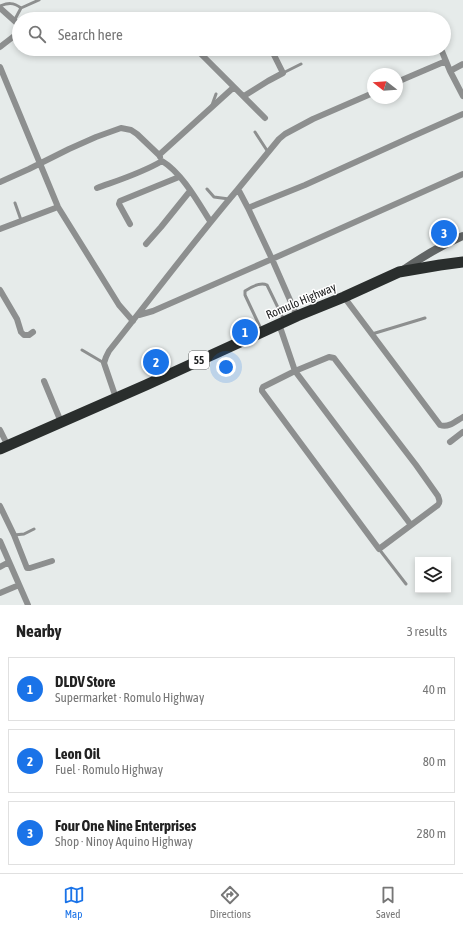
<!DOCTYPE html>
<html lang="en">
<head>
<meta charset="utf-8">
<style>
  body { margin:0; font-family:"Asap Condensed",sans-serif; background:#f2f2f2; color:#222 }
  .controls { position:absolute; right:12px; bottom:12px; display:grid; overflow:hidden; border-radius:0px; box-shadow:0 2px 6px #0003 }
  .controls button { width:36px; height:36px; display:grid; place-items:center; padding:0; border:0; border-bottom:1px solid #e0e0e0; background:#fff; color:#222; font:20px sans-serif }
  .compass { position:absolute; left:367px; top:68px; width:36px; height:36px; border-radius:50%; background:#fff; box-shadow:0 2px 6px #0003; rotate:287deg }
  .you { position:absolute; left:226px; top:367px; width:14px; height:14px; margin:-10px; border:3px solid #fff; border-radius:50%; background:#1a73e8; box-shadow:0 0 0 6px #1a73e833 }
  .badge { display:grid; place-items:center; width:26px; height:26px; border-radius:50%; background:#1a73e8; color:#fff; font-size:13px; font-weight:700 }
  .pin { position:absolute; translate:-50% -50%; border:2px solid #fff; box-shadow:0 1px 4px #0006 }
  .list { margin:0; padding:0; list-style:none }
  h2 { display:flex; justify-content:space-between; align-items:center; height:52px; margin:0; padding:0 16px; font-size:17px }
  h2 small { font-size:13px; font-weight:400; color:#767676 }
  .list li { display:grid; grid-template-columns:26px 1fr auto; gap:12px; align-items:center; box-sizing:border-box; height:64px; margin:0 8px 8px; padding:0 8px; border:1px solid #e0e0e0; border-radius:0px }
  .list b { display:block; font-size:15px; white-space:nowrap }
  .list p { margin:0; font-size:13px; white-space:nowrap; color:#767676 }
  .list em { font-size:13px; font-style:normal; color:#767676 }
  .icon { flex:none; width:22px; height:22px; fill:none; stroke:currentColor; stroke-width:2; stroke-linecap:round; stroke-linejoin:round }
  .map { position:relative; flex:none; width:463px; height:605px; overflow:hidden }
  .search { position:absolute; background:#fff; box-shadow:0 2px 6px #0003; left:12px; right:12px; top:12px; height:44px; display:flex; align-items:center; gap:10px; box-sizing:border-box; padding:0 14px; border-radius:22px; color:#767676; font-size:15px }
  .sheet { height:268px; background:#fff }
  nav { display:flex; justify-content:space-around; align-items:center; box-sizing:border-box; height:56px; border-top:1px solid #e0e0e0; background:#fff; font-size:11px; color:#767676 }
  nav a { display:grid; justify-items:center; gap:2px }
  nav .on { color:#1a73e8 }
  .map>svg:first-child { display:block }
</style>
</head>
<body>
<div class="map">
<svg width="463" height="605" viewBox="0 0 463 605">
  <rect width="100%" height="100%" fill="#e6ebea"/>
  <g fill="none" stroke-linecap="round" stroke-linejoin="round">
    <path stroke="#8d8f8f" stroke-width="3" d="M0,6C8,3 13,2 21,8
      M14,21L21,8L39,0
      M283,73L301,64
      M212,105L216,94
      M255,132L268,152
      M207,189L214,197L229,199
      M15,203L21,220
      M261,329L245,295V291C251,287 261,282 267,285L284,320
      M372,334L425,318
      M82,350L104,363
      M14,535L24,534L34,529
      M379,549L406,584"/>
    <path stroke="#8d8f8f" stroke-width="6" d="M0,8L19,25
      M0,47L18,33L19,31
      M196,49L265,118
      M441,49L450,71
      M463,64L450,71L463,96
      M0,67L58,207L119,305L133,321
      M397,82L446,61
      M244,96L268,81L283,73L271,49
      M463,114L411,137L305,185L248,208L272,259L463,174
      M160,157L159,155L234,87
      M0,182L29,169L69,149L96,137L121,128L131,130L137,134L159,155
      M97,188C119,180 142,173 162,161C182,173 198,202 210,221
      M238,189L279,139L285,134L313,119L373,93
      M130,224L119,204L120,201L179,177
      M0,229L58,207
      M146,244L161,227L190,191
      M0,290L17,319L21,332L24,335H29L33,332
      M344,297L440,425C449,428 456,421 463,417
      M139,315L153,311L272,259L297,316
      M279,324L295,371L411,525
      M329,357L334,358L337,362L416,465L438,496C439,500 441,502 438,505L379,549L262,391V389L263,387L295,371Z
      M44,381L61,422
      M116,398L104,363L106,357L109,351C152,297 193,242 238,189L248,208
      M0,430L8,446
      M450,442L463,432
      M0,506L14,535L27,568H30L52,561
      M0,541L28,605
      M0,567L9,562
      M0,593L19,585"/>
    <path stroke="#616464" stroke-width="8" d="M403,270C422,257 442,245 463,236"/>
    <path stroke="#2a2e2d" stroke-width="11" d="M0,449L146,385L297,316L344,297L399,272L440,265L463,262"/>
  </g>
  <g text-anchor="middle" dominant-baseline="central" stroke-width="3" stroke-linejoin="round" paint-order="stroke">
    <rect fill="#fff" stroke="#636464" stroke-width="1" x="189" y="351" width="20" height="18" rx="3"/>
    <g font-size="11" font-weight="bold" fill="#202222">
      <text x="199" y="360">55</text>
    </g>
    <g font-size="12" fill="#202222" stroke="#fff">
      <text transform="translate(301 301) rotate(-23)">Romulo Highway</text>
    </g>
  </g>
</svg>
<div class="controls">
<button><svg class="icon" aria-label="layers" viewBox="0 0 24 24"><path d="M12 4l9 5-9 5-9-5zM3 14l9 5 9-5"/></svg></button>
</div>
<svg class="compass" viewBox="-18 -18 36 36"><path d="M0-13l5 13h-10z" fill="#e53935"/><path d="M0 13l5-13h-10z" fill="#767676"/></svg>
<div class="you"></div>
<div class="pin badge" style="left:245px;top:332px">1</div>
<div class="pin badge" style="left:156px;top:362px">2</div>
<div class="pin badge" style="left:444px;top:233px">3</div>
<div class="search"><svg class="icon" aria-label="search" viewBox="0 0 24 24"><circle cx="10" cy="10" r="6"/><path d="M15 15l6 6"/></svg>Search here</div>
</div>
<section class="sheet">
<h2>Nearby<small>3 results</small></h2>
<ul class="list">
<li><span class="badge">1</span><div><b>DLDV Store</b><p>Supermarket · Romulo Highway</p></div><em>40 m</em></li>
<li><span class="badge">2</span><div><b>Leon Oil</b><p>Fuel · Romulo Highway</p></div><em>80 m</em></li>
<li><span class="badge">3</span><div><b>Four One Nine Enterprises</b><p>Shop · Ninoy Aquino Highway</p></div><em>280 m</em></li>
</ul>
</section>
<nav>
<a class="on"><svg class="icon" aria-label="map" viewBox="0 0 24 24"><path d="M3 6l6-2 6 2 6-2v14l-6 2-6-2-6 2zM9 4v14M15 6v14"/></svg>Map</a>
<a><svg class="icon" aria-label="directions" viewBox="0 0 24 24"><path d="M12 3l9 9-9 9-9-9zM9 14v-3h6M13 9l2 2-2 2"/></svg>Directions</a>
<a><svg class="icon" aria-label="saved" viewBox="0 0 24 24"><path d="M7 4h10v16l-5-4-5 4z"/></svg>Saved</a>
</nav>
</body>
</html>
